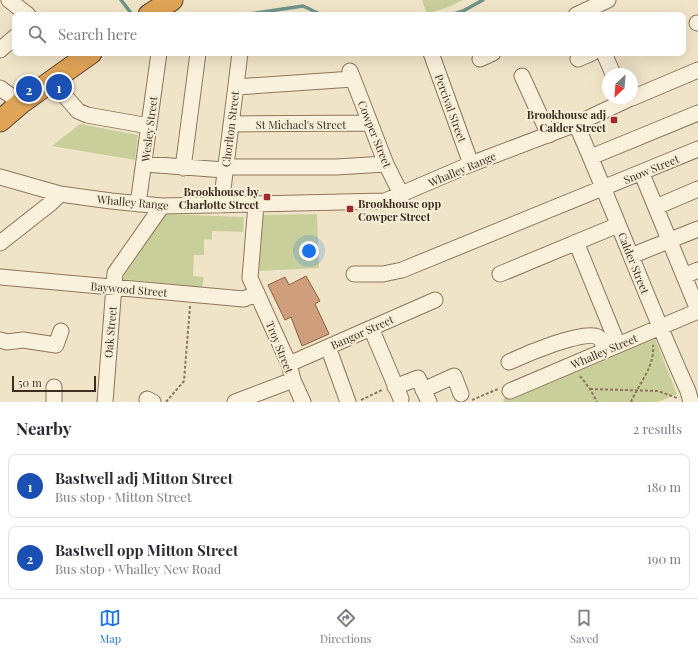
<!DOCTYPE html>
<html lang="en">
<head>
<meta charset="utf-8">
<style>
  body { margin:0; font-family:"Playfair Display",serif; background:#f2f2f3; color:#2b2b33 }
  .compass { position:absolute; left:602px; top:68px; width:36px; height:36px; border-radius:50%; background:#fff; box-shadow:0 4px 16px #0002; rotate:206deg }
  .scale { position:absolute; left:12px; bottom:10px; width:84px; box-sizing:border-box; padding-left:4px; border:2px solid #3d2e20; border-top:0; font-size:11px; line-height:14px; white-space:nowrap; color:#3d2e20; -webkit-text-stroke:3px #f7eed8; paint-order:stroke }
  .you { position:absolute; left:309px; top:251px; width:14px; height:14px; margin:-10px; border:3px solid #fff; border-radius:50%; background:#1a73e8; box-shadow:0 0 0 6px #1a73e833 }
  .badge { display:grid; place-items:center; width:26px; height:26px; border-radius:50%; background:#1a73e8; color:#fff; font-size:13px; font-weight:700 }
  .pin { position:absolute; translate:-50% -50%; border:2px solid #fff; box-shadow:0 1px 4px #0006 }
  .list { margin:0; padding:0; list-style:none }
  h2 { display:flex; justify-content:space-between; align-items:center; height:52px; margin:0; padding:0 16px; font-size:17px }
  h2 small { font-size:13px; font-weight:400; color:#7c7c81 }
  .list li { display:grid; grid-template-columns:26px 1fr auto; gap:12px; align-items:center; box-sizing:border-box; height:64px; margin:0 8px 8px; padding:0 8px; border:1px solid #e1e1e2; border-radius:8px }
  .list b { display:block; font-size:15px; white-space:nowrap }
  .list p { margin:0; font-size:13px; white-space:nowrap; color:#7c7c81 }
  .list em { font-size:13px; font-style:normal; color:#7c7c81 }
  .icon { flex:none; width:22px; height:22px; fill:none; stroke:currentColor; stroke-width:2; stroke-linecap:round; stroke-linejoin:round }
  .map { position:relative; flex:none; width:698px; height:402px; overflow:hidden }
  .search { position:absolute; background:#fff; box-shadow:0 4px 16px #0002; left:12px; right:12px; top:12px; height:44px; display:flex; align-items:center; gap:10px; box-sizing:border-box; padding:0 14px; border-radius:8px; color:#7c7c81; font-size:15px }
  .sheet { height:196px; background:#fff }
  nav { display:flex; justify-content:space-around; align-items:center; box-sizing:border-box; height:56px; border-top:1px solid #e1e1e2; background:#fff; font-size:11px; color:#7c7c81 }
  nav a { display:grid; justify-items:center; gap:2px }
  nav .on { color:#1a73e8 }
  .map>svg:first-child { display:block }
</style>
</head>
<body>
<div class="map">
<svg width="698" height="402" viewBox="0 0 698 402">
  <rect width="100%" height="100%" fill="#f0e4c8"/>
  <path fill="#c9cf9b" d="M422,0H463L451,6L427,14Z
    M80,124L138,135L135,160L52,146Z
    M165,214L244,217L243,232L212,231V240L204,239V255H194L193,276L204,277L202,287L122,279Z
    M317,214L319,268L259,271L263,215Z
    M654,336L677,394L658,402H504L503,399Z"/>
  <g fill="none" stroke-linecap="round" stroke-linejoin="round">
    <path stroke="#6f938a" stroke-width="3.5" d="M121,0L131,13
      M243,15L303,6L322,15
      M451,15L463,11L483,0"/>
  </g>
  <path fill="#cf9f7d" stroke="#8d5f41" d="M306,276L320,301L315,304L329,334L302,346L291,317L285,320L268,285L285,277L289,285Z"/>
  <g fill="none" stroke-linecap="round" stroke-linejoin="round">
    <defs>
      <path id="minor" d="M9,0L28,15
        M576,15L608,0
        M697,23H698
        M0,50L15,37
        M431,53L471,164
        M604,53L613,74
        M480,59L493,53
        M578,59L592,53
        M350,71L386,164L402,196
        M522,76L549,135
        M52,81L78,111L87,115L149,126
        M236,87L353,79
        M0,88L21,103
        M632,98L698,70
        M232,124L370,123
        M576,124C615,212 648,303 688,391L691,402
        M591,157L698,113
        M144,164L225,170
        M226,167H336L386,164
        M183,168L198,53
        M642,174L698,310
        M0,177L60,194L111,201L162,206L385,201L471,164L576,124L631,98
        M138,204L159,53
        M256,204L250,278L289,364L293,380L303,402
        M221,205L240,53
        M656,207L698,189
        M576,242L618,345
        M0,243L51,203L60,194
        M631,256L698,229
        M354,274H383L402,270L698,149
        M500,274L618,225
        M684,276L698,270
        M0,277L244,299L257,293
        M371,328L401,399
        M0,340L7,342L23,340L56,345L61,331
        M328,347L348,402
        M509,362C524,355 584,329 598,337C602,340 604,346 606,350
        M289,364L435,300
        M395,387L418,378L429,402
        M423,390L454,376L461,394
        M510,391L698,311
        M147,399L153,402
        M54,402V387
        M105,402L115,273L162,206
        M235,402L293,380"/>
      <path id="highway" d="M149,15L172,0
        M0,121L21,103L91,53"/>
    </defs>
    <use href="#minor" stroke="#8d765c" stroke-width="17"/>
    <use href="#highway" stroke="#5b4430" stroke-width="23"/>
    <path stroke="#8d765c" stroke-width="2" stroke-dasharray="3 2" stroke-linecap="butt" d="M580,376L590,389L597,402
      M590,389L658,391L677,398
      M361,400L382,390
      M472,400L498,389
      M166,402L184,381L190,306
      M631,402C639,383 655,367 653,345"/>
    <use href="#minor" stroke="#faf1dc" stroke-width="15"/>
    <use href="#highway" stroke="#e0a458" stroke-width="21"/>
  </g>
  <g fill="#9e2a2b" stroke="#f7eed8" stroke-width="1.5">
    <rect x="610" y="116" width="8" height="8" rx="2"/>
    <rect x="263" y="193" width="8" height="8" rx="2"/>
    <rect x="346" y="205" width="8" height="8" rx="2"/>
  </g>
  <g text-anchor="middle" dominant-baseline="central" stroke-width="4" stroke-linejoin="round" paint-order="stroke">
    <g font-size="11" fill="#3d2e20" stroke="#f7eed8">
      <text transform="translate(451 108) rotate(70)">Percival Street</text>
      <text x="301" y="124">St Michael's Street</text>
      <text transform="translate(149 129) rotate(-83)">Wesley Street</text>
      <text transform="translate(230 129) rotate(-83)">Chorlton Street</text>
      <text transform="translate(375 134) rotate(68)">Cowper Street</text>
      <text transform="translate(462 169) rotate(-23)">Whalley Range</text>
      <text transform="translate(651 169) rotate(-22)">Snow Street</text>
      <text transform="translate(133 202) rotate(5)">Whalley Range</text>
      <text transform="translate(634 263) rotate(68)">Calder Street</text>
      <text transform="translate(129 289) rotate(5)">Baywood Street</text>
      <text transform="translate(110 332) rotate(-85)">Oak Street</text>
      <text transform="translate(362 332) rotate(-24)">Bangor Street</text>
      <text transform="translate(280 347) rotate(68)">Troy Street</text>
      <text transform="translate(604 351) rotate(-23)">Whalley Street</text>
    </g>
    <g font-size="11" font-weight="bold" fill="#3d2e20" stroke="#f7eed8" text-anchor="end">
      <text x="606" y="114">Brookhouse adj<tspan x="606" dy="13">Calder Street</tspan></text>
      <text x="259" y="191">Brookhouse by<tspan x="259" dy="13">Charlotte Street</tspan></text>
      <text x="358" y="203" text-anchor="start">Brookhouse opp<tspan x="358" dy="13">Cowper Street</tspan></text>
    </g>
  </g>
</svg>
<svg class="compass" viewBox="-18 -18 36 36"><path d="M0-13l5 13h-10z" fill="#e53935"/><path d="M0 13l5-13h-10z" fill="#7c7c81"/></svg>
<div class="scale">50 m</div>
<div class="you"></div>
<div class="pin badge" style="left:59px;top:87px;background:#1a4fb4">1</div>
<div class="pin badge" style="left:29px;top:89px;background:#1a4fb4">2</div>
<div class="search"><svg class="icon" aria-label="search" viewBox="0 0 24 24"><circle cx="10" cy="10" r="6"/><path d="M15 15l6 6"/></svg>Search here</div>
</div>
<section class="sheet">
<h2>Nearby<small>2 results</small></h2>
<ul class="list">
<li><span class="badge" style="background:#1a4fb4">1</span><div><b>Bastwell adj Mitton Street</b><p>Bus stop · Mitton Street</p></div><em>180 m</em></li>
<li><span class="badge" style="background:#1a4fb4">2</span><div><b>Bastwell opp Mitton Street</b><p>Bus stop · Whalley New Road</p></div><em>190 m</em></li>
</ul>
</section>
<nav>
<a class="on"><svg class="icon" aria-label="map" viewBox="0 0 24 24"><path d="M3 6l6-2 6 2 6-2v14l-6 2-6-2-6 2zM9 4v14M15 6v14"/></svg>Map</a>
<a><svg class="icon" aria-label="directions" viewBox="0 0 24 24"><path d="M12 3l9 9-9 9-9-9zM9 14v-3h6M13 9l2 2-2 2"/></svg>Directions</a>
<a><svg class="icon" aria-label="saved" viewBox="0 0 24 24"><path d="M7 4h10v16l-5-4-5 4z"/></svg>Saved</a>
</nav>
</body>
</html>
